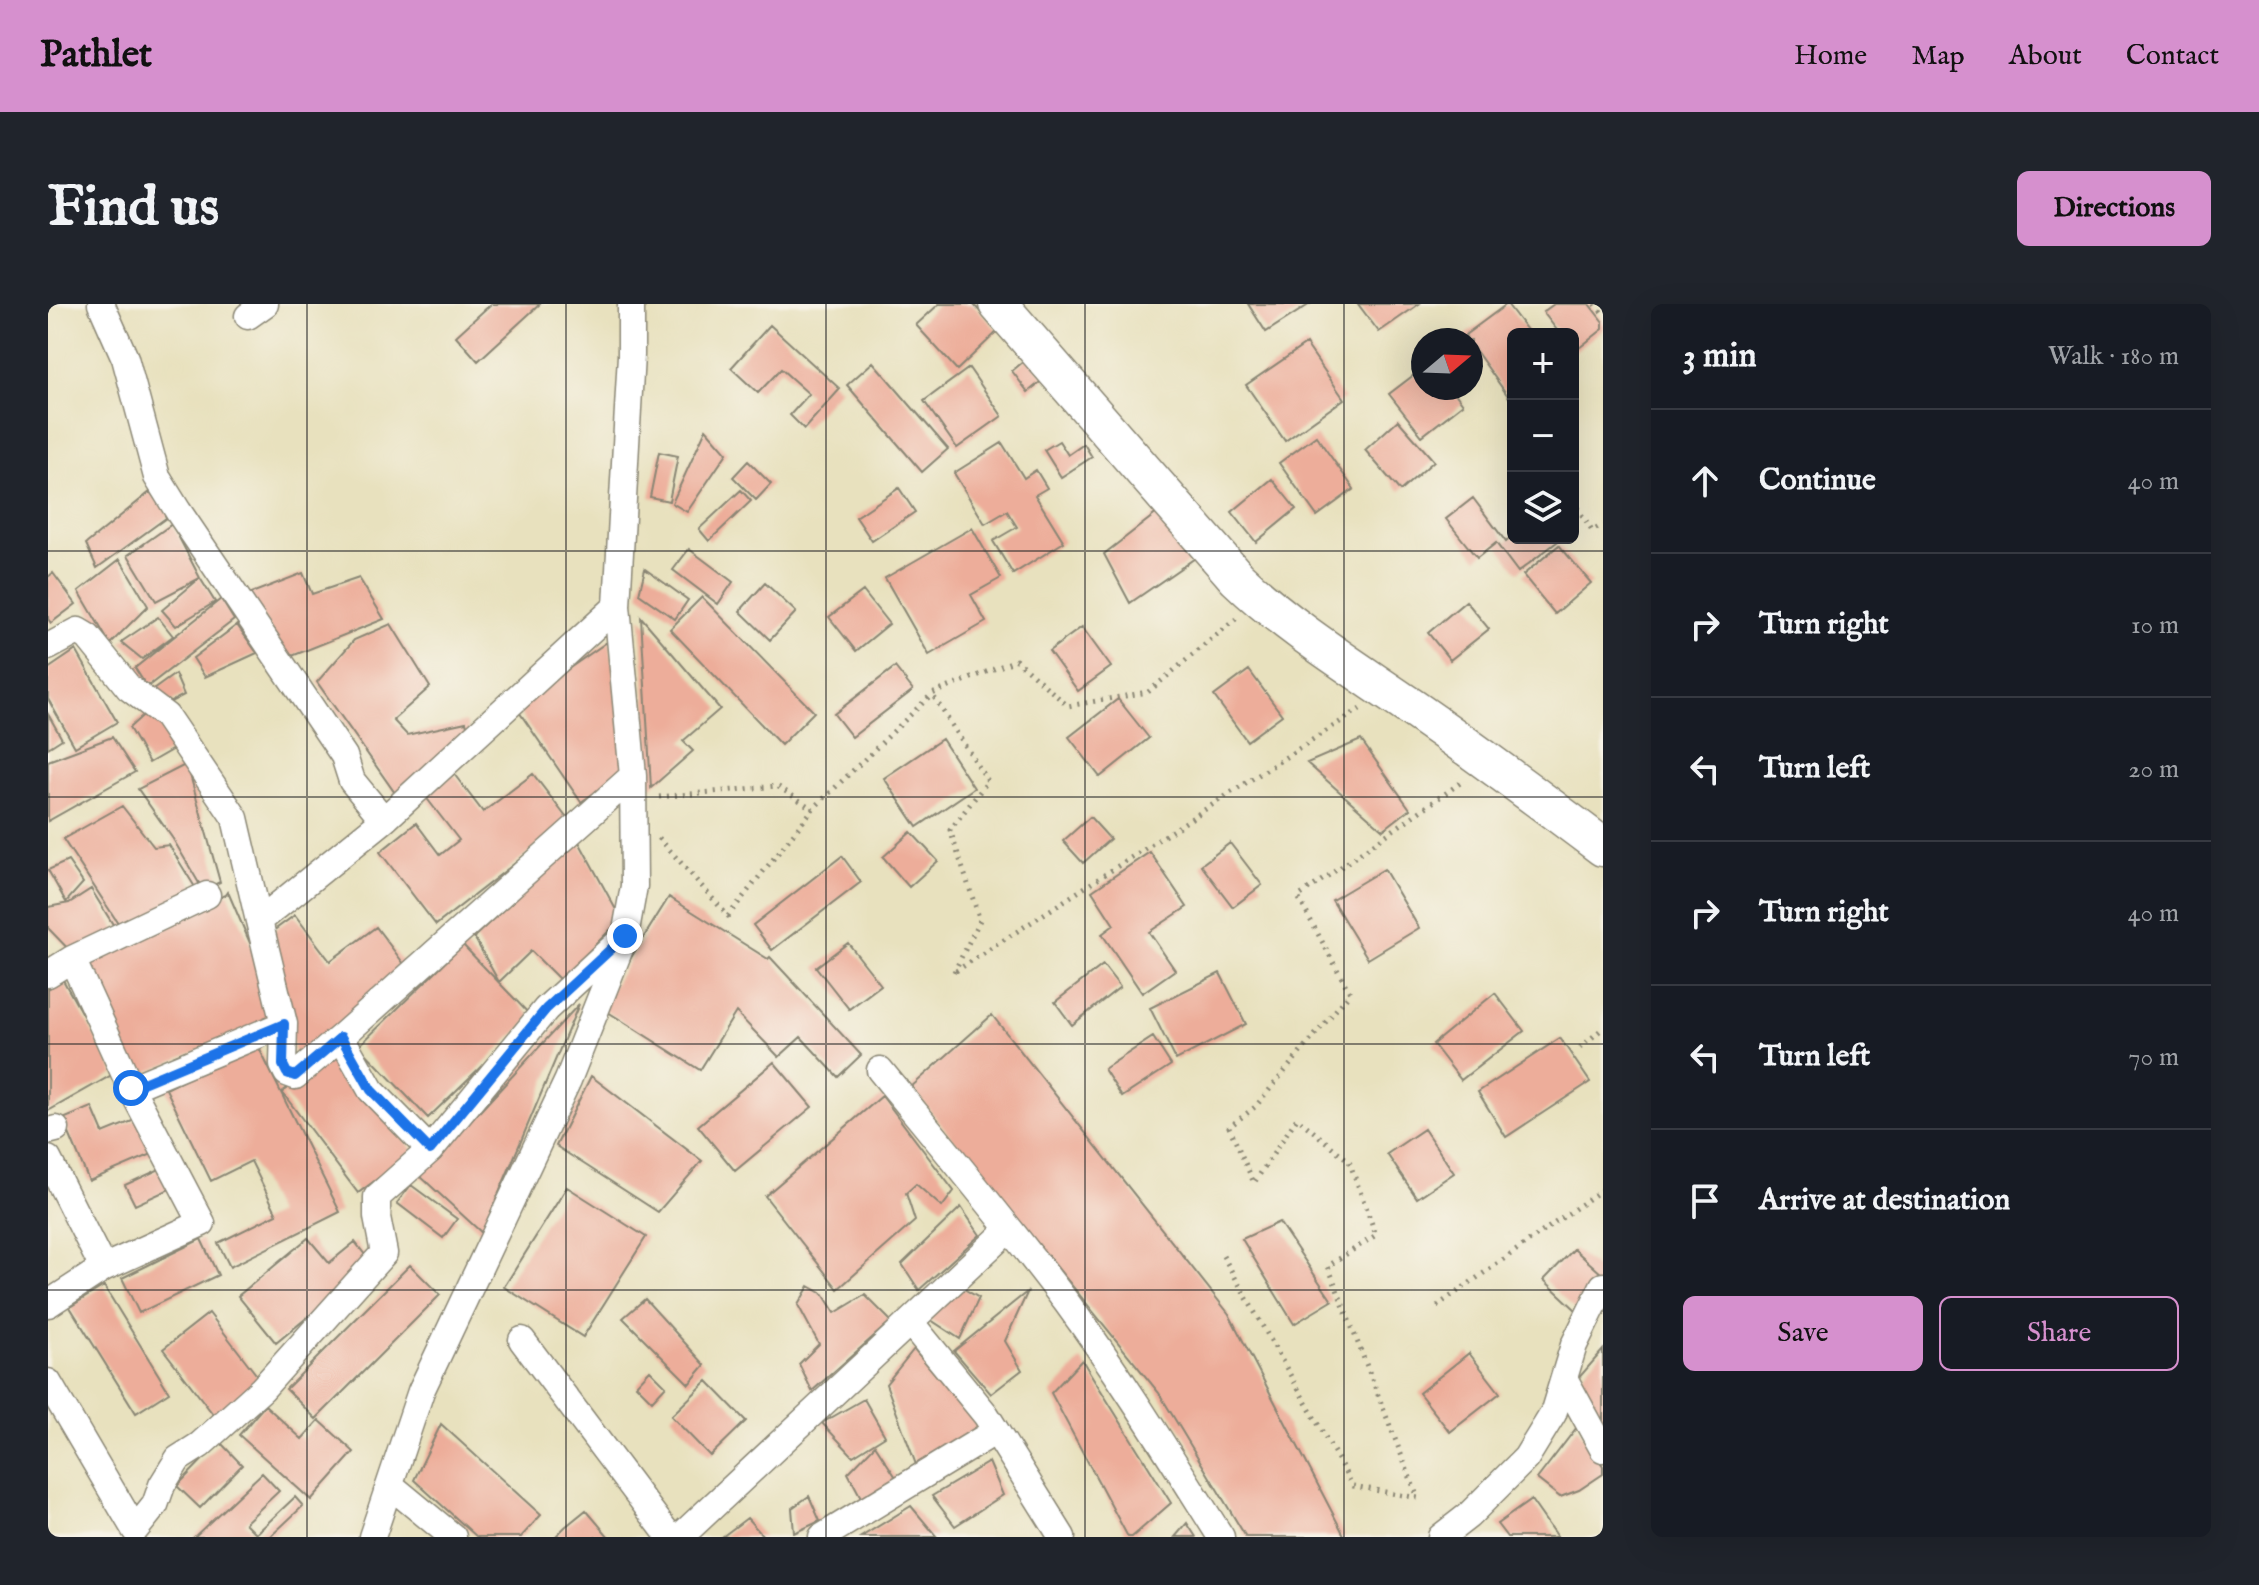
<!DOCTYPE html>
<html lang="en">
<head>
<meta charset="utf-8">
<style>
  body { margin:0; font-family:"IM FELL English",serif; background:#20242c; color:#f1f3f6 }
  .controls { position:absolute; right:24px; top:24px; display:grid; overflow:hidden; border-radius:12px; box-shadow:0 8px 32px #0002 }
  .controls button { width:72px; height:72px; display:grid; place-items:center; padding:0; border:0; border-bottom:2px solid #363941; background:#171b24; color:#f1f3f6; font:40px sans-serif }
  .compass { position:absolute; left:1363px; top:24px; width:72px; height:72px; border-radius:50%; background:#171b24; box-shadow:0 8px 32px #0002; rotate:71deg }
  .stop { position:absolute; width:24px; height:24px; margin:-18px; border:6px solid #1a73e8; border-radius:50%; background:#fff }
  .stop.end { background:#1a73e8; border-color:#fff; box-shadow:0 2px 8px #0008 }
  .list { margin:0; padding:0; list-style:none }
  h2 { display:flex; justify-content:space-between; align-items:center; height:104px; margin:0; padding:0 32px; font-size:34px }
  h2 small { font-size:26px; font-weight:400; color:#9ea1a6 }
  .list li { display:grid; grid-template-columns:52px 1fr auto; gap:24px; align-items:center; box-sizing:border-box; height:144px; padding:0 32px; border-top:2px solid #363941 }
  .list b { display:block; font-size:30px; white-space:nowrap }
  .list em { font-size:26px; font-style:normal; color:#9ea1a6 }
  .actions { display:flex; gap:16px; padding:24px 32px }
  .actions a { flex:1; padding:18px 0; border:2px solid #d690ce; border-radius:12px; text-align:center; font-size:28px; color:#d690ce }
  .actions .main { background:#d690ce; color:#111 }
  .icon { flex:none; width:44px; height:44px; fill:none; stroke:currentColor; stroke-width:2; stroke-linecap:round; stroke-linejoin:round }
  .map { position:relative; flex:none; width:1555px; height:1233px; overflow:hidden; border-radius:12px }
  header { display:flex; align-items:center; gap:48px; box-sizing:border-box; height:112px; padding:0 40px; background:#d690ce; color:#111 }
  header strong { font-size:38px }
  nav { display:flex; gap:44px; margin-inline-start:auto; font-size:28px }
  .intro { display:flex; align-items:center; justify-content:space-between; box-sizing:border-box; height:192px; padding:0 48px }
  h1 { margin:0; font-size:56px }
  .button { padding:20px 36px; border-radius:12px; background:#d690ce; color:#111; font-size:28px; font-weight:700 }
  main { display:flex; gap:48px; padding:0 48px }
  aside { flex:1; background:#171b24; border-radius:12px; box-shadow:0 8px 32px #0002 }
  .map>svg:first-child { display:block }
</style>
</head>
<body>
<header>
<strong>Pathlet</strong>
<nav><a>Home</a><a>Map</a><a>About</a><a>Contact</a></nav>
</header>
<div class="intro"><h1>Find us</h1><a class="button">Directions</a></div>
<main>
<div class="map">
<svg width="1555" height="1233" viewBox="0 0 1555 1233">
  <rect width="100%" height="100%" fill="#f7f3e8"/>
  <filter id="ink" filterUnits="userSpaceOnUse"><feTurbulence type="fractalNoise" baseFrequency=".0125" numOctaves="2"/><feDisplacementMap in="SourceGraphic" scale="16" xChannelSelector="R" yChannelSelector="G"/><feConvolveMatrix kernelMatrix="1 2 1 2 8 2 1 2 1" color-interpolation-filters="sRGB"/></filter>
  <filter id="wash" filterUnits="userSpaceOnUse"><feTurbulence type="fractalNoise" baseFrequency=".006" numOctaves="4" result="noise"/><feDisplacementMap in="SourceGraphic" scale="32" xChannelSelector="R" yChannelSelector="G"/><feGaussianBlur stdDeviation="1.8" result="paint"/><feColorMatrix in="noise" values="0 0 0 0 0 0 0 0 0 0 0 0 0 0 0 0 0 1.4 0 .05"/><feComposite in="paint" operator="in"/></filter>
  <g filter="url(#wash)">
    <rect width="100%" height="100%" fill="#e8e1be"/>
    <g id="blocks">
      <path fill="#edad9a" d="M443,0H492L430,57L408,32Z
        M891,0H925L950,27L909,66L868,21Z
        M1200,0H1262L1218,28Z
        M1310,0H1371L1331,28Z
        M1459,0L1482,30H1465V99L1423,40V36H1420L1417,31Z
        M1506,0H1541L1555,18V25L1526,48L1525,30H1512L1495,8Z
        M722,21L792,85L756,125L742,111L761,90L733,65L710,89L683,64Z
        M1258,40L1296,95L1237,137L1198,81Z
        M981,53L997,74L980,88L964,67Z
        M825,58L900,145L874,168L799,81Z
        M921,64L954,112L909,144L876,97Z
        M1375,64V84H1403L1415,100L1374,132L1341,90Z
        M1350,116L1386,157L1352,187L1317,146Z
        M658,125L679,149L639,208L624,199Z
        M1268,132L1306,185L1269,212L1231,159Z
        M1011,137L1020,151L1036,140L1044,153L1013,173L996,146Z
        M954,139L976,174L988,166L999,184L987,191L1016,238L965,270L945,237L969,223L959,207L937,220L906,169Z
        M611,148L630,152L621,197L602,193Z
        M700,157L723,180L708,196L685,173Z
        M1224,175L1248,205L1208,238L1184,208Z
        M851,184L867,208L824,237L808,213Z
        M693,186L703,197L661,237L651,225Z
        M102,188L122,211L49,264L38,240Z
        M1425,194L1458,238L1465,232V234H1514L1470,268L1448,239L1429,254L1398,215Z
        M1114,205L1150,252L1082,299L1056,250Z
        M124,220L152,274L167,298L128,322L114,306L152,274L108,297L80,251Z
        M924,224L953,274L923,291L938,318L881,351L837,274Z
        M1511,241L1543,279L1507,310L1475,271Z
        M641,245L685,278L670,300L625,266Z
        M72,255L100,302L62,340L31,287Z
        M597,265L640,296L627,315L591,290Z
        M5,269L28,300L3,319L0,315V273Z
        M255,269L264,290L311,274L336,315L239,354L201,290Z
        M717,279L748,308L722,336L692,307Z
        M815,287L841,320L808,347L781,313Z
        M654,293L766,408L733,441L622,325Z
        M173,295L186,316L99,383L87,364Z
        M1418,297L1441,325L1402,356L1380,329Z
        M110,313L125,332L94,355L73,338Z
        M593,313L672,405L635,437L645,447L603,484Z
        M343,320L382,383L345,416L359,431L418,418L423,435L347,489L269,378L306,336Z
        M189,321L209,349L157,373L145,354Z
        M1034,323L1063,363L1030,387L1001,347Z
        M562,336L581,465L533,498L467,402Z
        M28,346L69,418L27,443L0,395V365Z
        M847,363L865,386L804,433L786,410Z
        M1201,366L1234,411L1199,437L1166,392Z
        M127,370L136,391L115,402L105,386Z
        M1070,395L1101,434L1052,473L1021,433Z
        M103,404L125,445L101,459L81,424Z
        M0,410L14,435L0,444Z
        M64,433L87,468L0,517V457Z
        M894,435L926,484L869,523L836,474Z
        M1313,436L1362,505L1335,526L1259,459Z
        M139,460L172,578L155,586L125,535L90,485Z
        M406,470L435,508L485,470L521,517L388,621L332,548L368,519L392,551L411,536L377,492Z
        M74,502L106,543L121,541L150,588L74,625L15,535Z
        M1042,513L1062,535L1035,559L1015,537Z
        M863,528L890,557L861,583L835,553Z
        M530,536L573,615L512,676L483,647L451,678L426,633Z
        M1182,539L1214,581L1185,603L1153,561Z
        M1102,548L1139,603L1101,628L1127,666L1094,689L1054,630L1066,621L1044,587Z
        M794,552L813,578L724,646L705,621Z
        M20,557L35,579L18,598L0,566Z
        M1336,565L1371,624L1320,655L1284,596Z
        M43,585L69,627L26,651L0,624V603L21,599Z
        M180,588L233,711L83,775L31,653L178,591Z
        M621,593L720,655L722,653L813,751L790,773L753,733L731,753L688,708L652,766L552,703Z
        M247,611L282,657L328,623L362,668L248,755L221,630Z
        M800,639L833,681L801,705L768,663Z
        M415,641L484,713L380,814L311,742Z
        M1055,661L1072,683L1024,721L1007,698Z
        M1172,669L1198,720L1128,756L1102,704Z
        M15,676L67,769L0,807V685Z
        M1447,689L1476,727L1413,776L1385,740Z
        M531,700L434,929L372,872Z
        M944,711L1181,1010L1297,1233H1198L1111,1089L863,783Z
        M1105,733L1123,761L1074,793L1056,765Z
        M1512,734L1542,778L1458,833L1430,788Z
        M209,740L292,908L182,963L170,939L229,910L203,857L163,877L118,785Z
        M291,746L366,848L310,889L234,788Z
        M726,758L764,803L687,867L650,822Z
        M543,772L654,857L610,908L508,842Z
        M834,792L906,887L894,903L868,880L858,889L867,917L790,985L717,892Z
        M44,803L55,829L94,813L109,848L41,877L15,815Z
        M1376,825L1406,869L1369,894L1339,850Z
        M116,863L126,883L87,901L77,881Z
        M363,881L409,915L395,934L349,899Z
        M519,883L598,933L535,1033L456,983Z
        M913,903L932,931L871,986L854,960Z
        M1231,918L1284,997L1246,1020L1194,935Z
        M260,934L281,959L307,938L324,960L228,1039L190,992Z
        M153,935L170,971L91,1009L74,974Z
        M1526,945L1555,971V977L1528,1006L1496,976Z
        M362,961L392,991L268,1115L238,1085Z
        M56,982L121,1088L88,1109L22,1003Z
        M761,982L775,990L787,1009L817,991L843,1017L764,1087L751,1060L771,1040L750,1001Z
        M911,982L931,994L912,1035L880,1014Z
        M980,987L957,1037L974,1066L943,1090L906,1047Z
        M597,995L657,1061L641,1080L575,1014Z
        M161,1009L214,1078L168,1114L115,1045Z
        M866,1045L932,1123L870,1166L838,1080Z
        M1555,1046V1122L1528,1077Z
        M1421,1049L1452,1089L1402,1128L1371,1089Z
        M1034,1056L1123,1199L1084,1233H1080L1003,1089Z
        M602,1066L618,1082L604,1097L588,1081Z
        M659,1077L698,1117L662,1152L623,1112Z
        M816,1095L837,1132L805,1152L774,1119Z
        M217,1101L254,1135L271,1116L306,1148L263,1196L191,1131Z
        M393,1120L493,1211L473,1233H429L366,1176Z
        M1529,1123L1555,1162V1170L1531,1186L1512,1193L1489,1175Z
        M172,1138L194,1161L152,1204L129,1182Z
        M827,1141L851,1178L817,1201L800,1169Z
        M941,1158L955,1191L907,1222L884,1192Z
        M214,1169L231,1187L197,1219L208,1230L247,1193L255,1202L222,1233H146Z
        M761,1192L772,1217L746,1229L744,1204Z
        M1483,1196L1509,1233H1459L1449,1220Z
        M863,1202L889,1233H813Z
        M538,1206L561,1233H507L517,1223Z
        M699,1214L716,1233H674Z
        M1139,1219L1148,1233H1127Z"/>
    </g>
  </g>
  <g filter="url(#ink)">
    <use href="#blocks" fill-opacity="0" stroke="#8a8674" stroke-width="2"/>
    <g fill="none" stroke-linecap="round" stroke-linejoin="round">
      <defs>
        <path id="street" d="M53,0L77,54L109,173L130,207L296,452L304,477L336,516
          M200,12L217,0
          M569,302L336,516L211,617L236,720L235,761L239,769L247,772L293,733L585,472
          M0,343L30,327L40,333L81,384L118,412L187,514L211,617
          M159,591L24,655L83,784L236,720
          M0,670L24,655
          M293,733L323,786L382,846L498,705L572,637
          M832,766C895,843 959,919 1019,999C1074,1074 1123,1154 1173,1233
          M0,827L8,825
          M0,855L55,964L154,919L83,784
          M0,1000L55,964
          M862,1018L938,1111L1014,1233
          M474,1036L622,1233
          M1516,1074L1555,1145
          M0,1078L87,1226L107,1201L114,1181L130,1155L152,1141L214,1085L336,949L329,913V893L382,846
          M342,1181L405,1233
          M324,1233L373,1087L520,776L577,632L586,582L585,472L569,302L583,51V0
          M632,1233L961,925
          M774,1233L948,1127
          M1393,1233L1420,1212L1478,1154L1505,1110L1526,1041L1555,982"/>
        <path id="secondary" d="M950,0L1189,274C1240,323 1303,362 1361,402C1427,447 1491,495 1555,543"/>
      </defs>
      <use href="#street" stroke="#8a8674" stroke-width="29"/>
      <use href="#secondary" stroke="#8a8674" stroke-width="41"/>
      <path stroke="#8a8674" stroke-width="5" stroke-dasharray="2 6" stroke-linecap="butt" d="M1547,0L1555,10
        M1525,197L1544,227L1555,221
        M611,493L729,482L765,505L884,390
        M611,534L680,612L765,505
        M908,667L1312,405
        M906,668L932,616L902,526L940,477L884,390L968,356L1020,402L1100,388L1189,314
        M1532,744L1555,724
        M1175,952L1305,1182L1370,1194L1280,962L1328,931L1301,857L1249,814L1206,879L1181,823L1207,803L1302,689L1250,593L1415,477
        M1389,1002L1555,885"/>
      <use href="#street" stroke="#fff" stroke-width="26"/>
      <use href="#secondary" stroke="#fff" stroke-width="38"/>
    </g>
  </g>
  <g fill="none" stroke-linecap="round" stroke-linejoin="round" filter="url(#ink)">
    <path stroke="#1a73e8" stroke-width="10" d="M83,784L236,720L235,761L239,769L247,772L293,733L323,786L382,846L498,705L577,632"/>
  </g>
  <path fill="none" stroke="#2b2b2b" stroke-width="2" stroke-opacity="0.55" d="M259,0V1233M518,0V1233M778,0V1233M1037,0V1233M1296,0V1233M0,247H1555M0,493H1555M0,740H1555M0,986H1555"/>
</svg>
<div class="controls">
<button>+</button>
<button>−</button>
<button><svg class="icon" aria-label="layers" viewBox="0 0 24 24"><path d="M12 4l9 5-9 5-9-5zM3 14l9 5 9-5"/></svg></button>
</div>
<svg class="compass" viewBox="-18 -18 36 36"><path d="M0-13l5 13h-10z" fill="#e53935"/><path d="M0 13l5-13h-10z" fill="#9ea1a6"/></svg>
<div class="stop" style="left:83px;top:784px"></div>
<div class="stop end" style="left:577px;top:632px"></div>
</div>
<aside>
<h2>3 min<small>Walk · 180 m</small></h2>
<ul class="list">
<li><svg class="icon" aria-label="ahead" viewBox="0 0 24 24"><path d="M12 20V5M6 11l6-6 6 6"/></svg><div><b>Continue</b></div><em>40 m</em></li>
<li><svg class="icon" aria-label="right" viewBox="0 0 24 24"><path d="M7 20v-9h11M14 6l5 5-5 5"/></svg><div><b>Turn right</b></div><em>10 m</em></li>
<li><svg class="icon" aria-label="left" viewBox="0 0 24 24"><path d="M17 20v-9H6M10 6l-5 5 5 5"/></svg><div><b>Turn left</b></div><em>20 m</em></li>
<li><svg class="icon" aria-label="right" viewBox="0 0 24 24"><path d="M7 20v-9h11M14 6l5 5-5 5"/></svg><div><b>Turn right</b></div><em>40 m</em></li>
<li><svg class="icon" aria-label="left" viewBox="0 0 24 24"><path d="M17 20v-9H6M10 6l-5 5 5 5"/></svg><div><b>Turn left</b></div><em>70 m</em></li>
<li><svg class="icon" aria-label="arrive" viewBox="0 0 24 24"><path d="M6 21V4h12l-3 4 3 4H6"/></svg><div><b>Arrive at destination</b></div></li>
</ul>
<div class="actions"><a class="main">Save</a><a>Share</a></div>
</aside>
</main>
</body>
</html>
